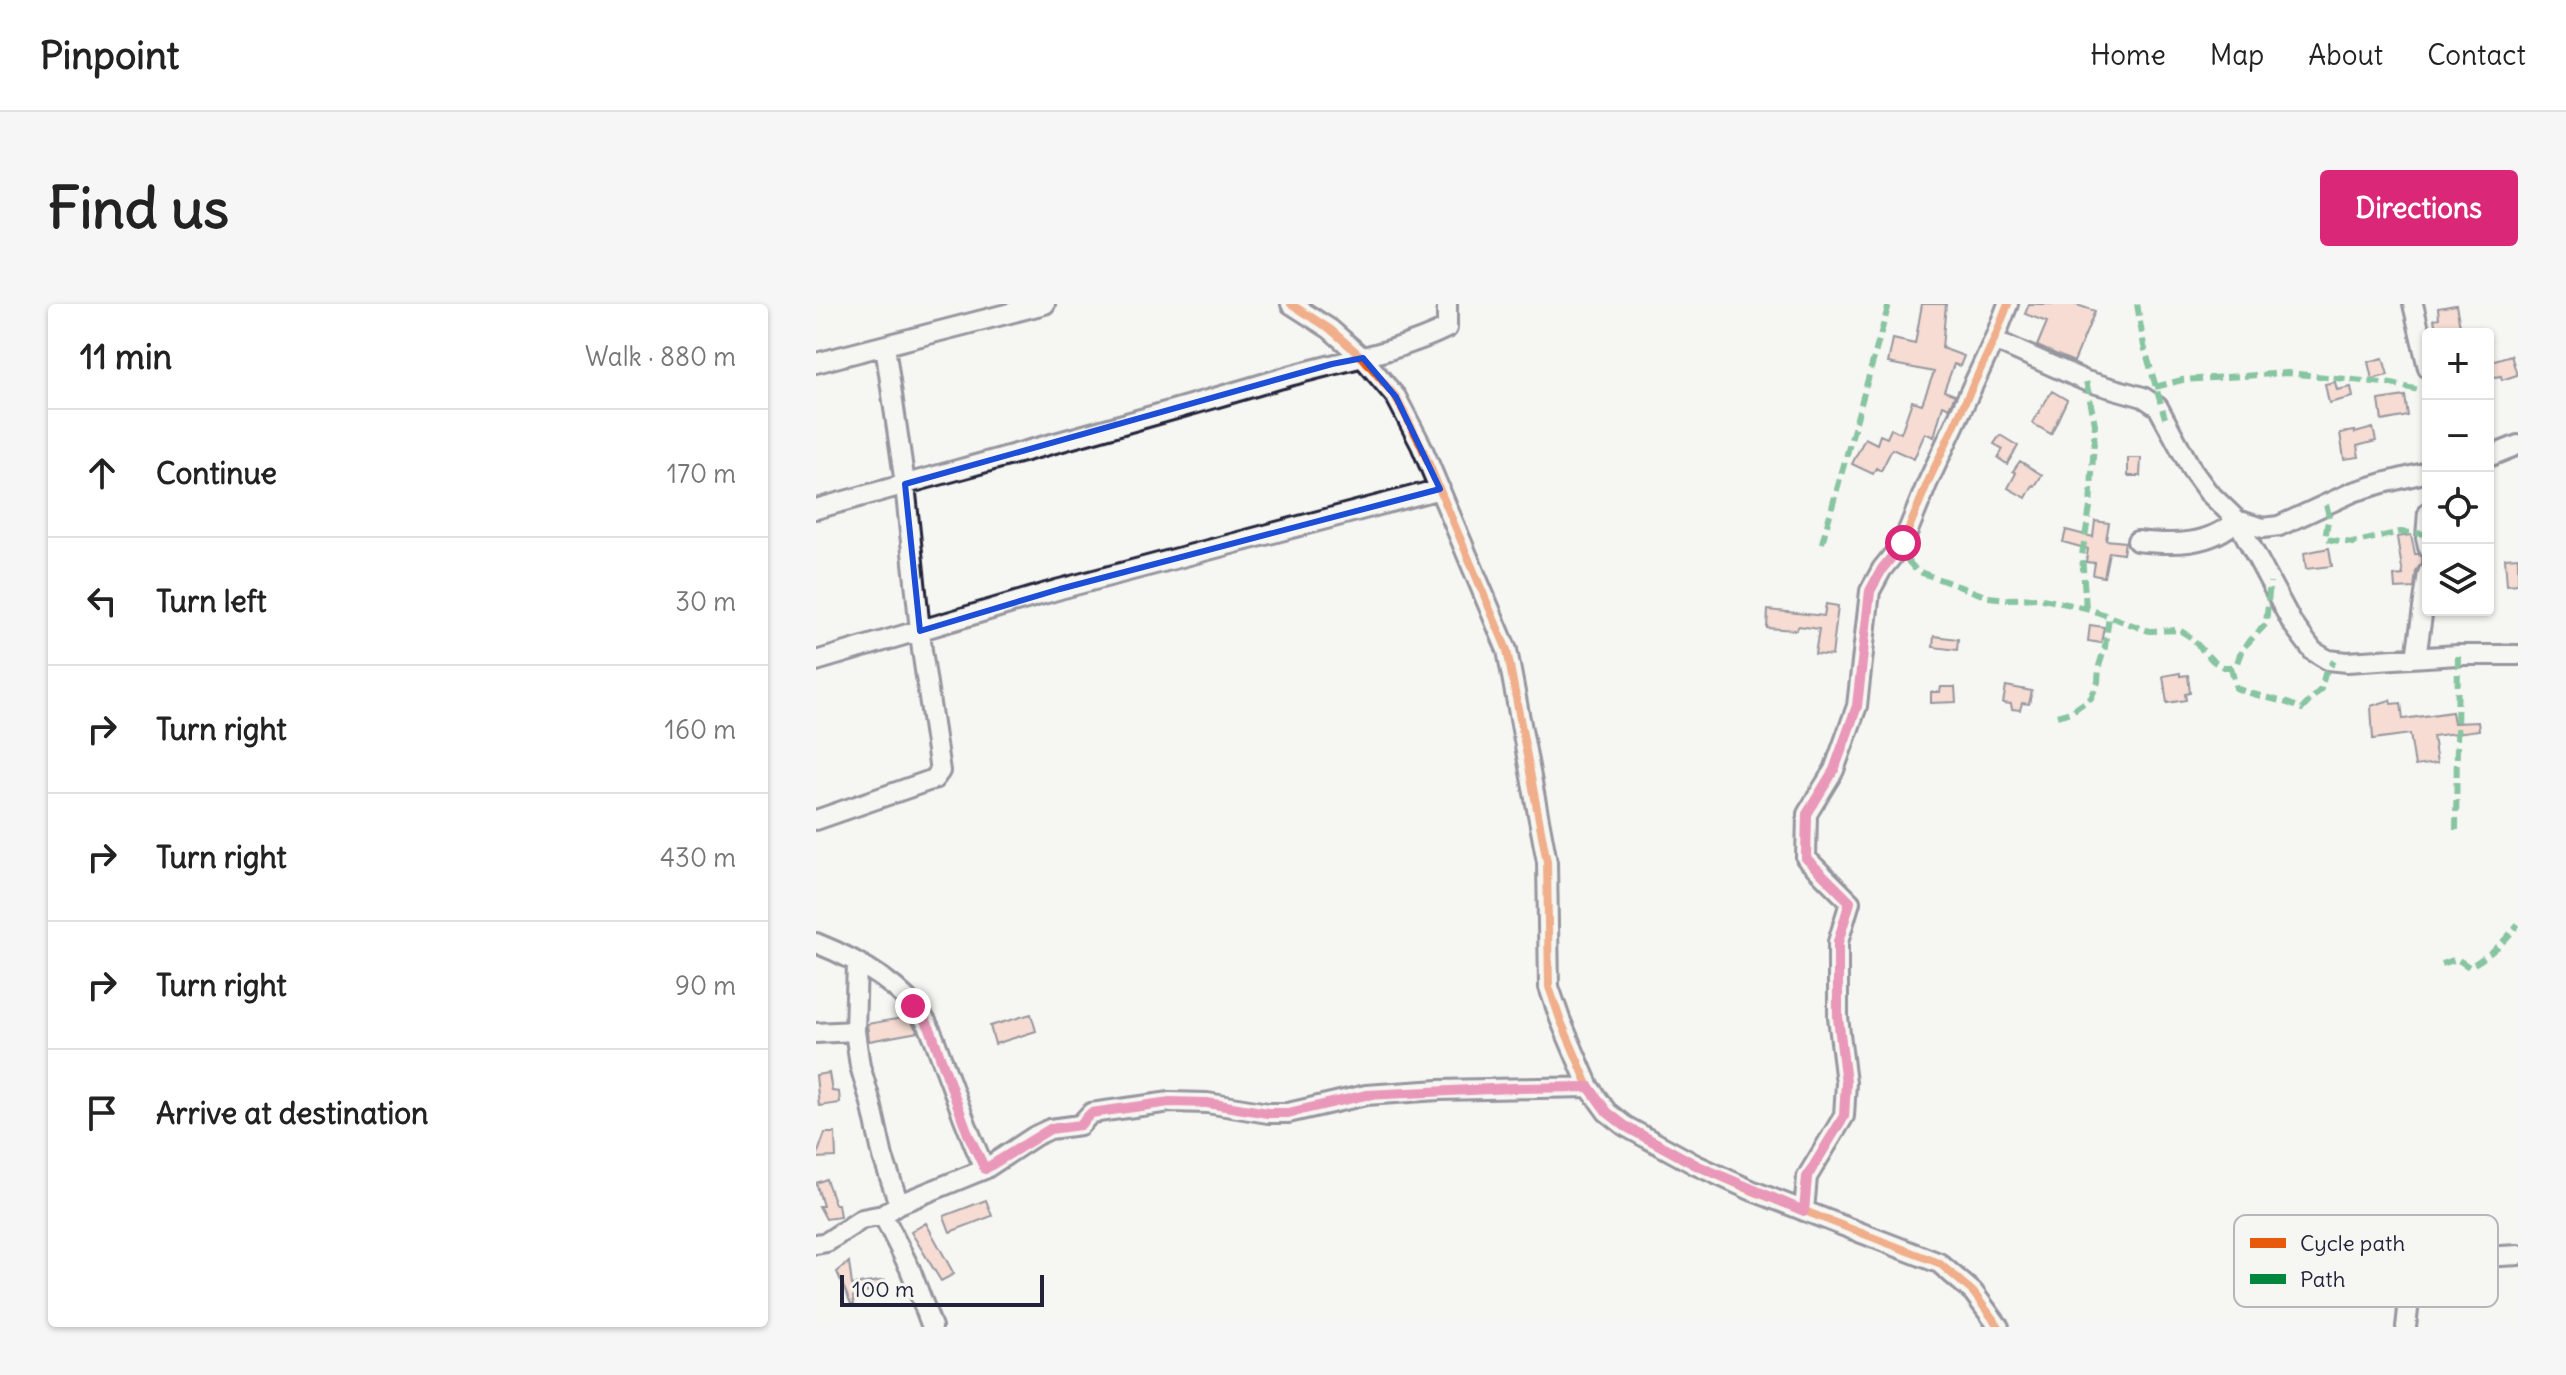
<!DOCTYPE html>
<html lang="en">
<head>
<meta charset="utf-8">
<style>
  body { margin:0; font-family:Delius,sans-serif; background:#f6f6f6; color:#222 }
  .controls { position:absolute; right:24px; top:24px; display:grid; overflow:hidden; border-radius:8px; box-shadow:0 2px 6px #0004 }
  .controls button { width:72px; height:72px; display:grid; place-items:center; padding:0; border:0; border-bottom:2px solid #e0e0e0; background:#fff; color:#222; font:40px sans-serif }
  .scale { position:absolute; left:24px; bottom:20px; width:204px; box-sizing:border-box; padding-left:8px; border:4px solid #22223b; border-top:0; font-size:22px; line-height:28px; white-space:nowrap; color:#22223b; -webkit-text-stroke:6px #f6f6f2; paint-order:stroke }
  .stop { position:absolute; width:24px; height:24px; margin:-18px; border:6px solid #db2777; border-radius:50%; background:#fff }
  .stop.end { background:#db2777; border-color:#fff; box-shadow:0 2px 8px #0008 }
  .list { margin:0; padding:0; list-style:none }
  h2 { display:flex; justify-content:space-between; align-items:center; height:104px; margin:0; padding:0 32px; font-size:34px }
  h2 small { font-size:26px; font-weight:400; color:#767676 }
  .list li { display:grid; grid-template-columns:52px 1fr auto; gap:24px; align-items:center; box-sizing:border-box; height:128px; padding:0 32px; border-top:2px solid #e0e0e0 }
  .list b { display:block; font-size:30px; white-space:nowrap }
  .list em { font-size:26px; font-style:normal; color:#767676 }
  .icon { flex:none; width:44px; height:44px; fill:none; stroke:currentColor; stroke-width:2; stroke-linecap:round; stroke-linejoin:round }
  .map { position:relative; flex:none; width:1702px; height:1023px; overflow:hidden; border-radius:8px }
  header { display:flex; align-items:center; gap:48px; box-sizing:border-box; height:112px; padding:0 40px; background:#fff; border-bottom:2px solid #e0e0e0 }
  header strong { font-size:38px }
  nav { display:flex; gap:44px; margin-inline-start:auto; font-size:28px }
  .intro { display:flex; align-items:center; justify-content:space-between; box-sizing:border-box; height:192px; padding:0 48px }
  h1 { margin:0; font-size:56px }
  .button { padding:20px 36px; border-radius:8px; background:#db2777; color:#fff; font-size:28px; font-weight:700 }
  main { display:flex; gap:48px; padding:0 48px }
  aside { flex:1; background:#fff; border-radius:8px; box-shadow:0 2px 6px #0004 }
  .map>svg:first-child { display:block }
</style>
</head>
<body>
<header>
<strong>Pinpoint</strong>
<nav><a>Home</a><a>Map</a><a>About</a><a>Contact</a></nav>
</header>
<div class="intro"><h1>Find us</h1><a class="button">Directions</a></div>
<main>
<aside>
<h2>11 min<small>Walk · 880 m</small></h2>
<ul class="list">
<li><svg class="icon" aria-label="ahead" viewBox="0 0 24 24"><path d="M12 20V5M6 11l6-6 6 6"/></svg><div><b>Continue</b></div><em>170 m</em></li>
<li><svg class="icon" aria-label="left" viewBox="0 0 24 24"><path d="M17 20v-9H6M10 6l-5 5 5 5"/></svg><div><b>Turn left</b></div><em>30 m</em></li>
<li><svg class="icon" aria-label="right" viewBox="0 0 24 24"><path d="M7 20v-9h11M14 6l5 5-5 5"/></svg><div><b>Turn right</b></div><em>160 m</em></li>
<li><svg class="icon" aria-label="right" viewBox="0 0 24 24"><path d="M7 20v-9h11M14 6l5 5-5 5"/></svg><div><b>Turn right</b></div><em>430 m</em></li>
<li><svg class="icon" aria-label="right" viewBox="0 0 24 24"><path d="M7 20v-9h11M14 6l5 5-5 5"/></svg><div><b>Turn right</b></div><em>90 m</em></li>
<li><svg class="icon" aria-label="arrive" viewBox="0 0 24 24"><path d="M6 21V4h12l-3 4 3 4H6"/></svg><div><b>Arrive at destination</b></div></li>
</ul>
</aside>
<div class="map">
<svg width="1702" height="1023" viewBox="0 0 1702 1023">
  <rect width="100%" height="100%" fill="#f6f6f2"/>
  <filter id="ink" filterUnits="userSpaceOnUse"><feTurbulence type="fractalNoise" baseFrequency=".0125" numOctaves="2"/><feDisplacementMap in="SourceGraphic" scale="16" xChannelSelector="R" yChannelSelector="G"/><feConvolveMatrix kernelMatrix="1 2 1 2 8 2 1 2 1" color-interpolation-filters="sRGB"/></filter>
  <g filter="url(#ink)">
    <path fill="#f5bdaa" stroke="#22223b" stroke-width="2" d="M1106,0H1130L1126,44L1148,52L1144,62L1138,60L1128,87L1139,91L1133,104L1127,101L1118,133L1109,129L1098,155L1076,145L1065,167L1060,164L1057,170L1036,160L1049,134L1061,140L1064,131L1071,134L1075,125L1085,129L1096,97L1106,100L1118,68L1072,59L1077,35L1099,40Z
      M1213,0H1258L1279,7L1258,58L1221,42L1231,18L1209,10Z
      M1640,1L1644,22L1620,26L1618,15L1623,14L1622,4Z
      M1695,51L1701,71L1686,76L1685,72L1672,74V58Z
      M1567,54L1572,71L1556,75L1552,58Z
      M1519,78L1521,86L1535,83L1537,93L1513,99L1509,80Z
      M1236,87L1251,96L1235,130L1216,119Z
      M1589,92L1592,112L1566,117L1563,96Z
      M1557,124L1560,137L1541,142L1543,153L1528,155L1524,129L1539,127V129Z
      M1184,131L1202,142L1191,160L1182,154L1187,145L1178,140Z
      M1312,154H1325L1324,172H1312Z
      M1204,157L1226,171L1219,182L1217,181L1210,194L1192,184L1200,169L1197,167Z
      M1279,217L1293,219L1290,236L1309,238L1307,250L1293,248L1288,273L1277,271L1279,259L1270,258L1272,245L1247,238L1250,226L1277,233Z
      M1595,231L1599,250H1602L1606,253V259L1600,267L1598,284L1579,285L1578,272L1587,271L1581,233Z
      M1513,244L1516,262L1490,265L1488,249Z
      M1702,253V280L1691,281L1689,254Z
      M1010,300L1022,302L1016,352L999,350L1003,325L983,322L980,326L951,324L952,306L1008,312Z
      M1274,321L1288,323L1285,339L1272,337Z
      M1118,332L1142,335L1141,346L1117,343Z
      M1364,369V372L1372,371L1374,389L1369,390L1370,396L1351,399L1347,372Z
      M1190,382L1216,387L1213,400L1206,399L1204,406L1196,405L1195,400L1187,399Z
      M1125,383H1139L1140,398L1115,399V388H1124Z
      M1574,396L1575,400L1585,399L1587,415L1636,408L1638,419L1662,418L1663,426L1617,432L1621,459L1599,462L1594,430L1557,435L1555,402Z
      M215,710L220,727L179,740L174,722Z
      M92,713L102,728L53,737L51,720Z
      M13,769L16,787L23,788L24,799L3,802L0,771Z
      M9,829H19L20,853L0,854Z
      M10,875L19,900H22L24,913L10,915L3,902H7L0,879Z
      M170,896L176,912L134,928L128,912Z
      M110,919L138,970L125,977L95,928Z
      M33,958L36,981L69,976L70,980L37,993L38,1000H35L21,968Z"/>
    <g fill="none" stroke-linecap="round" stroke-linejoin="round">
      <defs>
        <path id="minor" d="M475,0L514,25L547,54L580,93L605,141L691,346L731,558L733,683L744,715L773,783L791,808L809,822L880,861L937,887L1123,959L1157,988L1183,1023
          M1597,0L1612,64
          M1178,36L1270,77L1327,93L1342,103L1376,166L1392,188L1421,216L1476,319L1497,347L1512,356L1531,358L1642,351H1702
          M0,59L229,0
          M1672,153L1702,141
          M0,205C154,162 309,121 463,75C519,58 578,50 631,24V0
          M1612,208L1610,234L1612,243
          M1321,237C1356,241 1394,242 1421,216L1447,224L1463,222L1537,188L1567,179L1612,168
          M1600,354L1612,269
          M0,357L244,285L624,185
          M0,516L118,475L124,467L106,346L89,180L69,42
          M0,639C40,655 84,680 109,716C117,728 121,743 126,756C140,792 152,829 169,865
          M41,659L39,727L44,762L55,799L67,853L83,900
          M0,729L39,727
          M988,907L991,873L1028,812L1030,779L1022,713V638L1034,598L990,554L991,510L1018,466L1041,402L1054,287L1066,265L1087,239L1111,180L1178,36L1192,0
          M67,911L94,965L116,1023
          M0,940L11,938L46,915L67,911L83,900L169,865L219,832L234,825L264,821L275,809L354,798L391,799L452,809H472L550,791L623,786L773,783
          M1590,1023C1592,1009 1592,992 1598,980C1613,952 1673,953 1702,951"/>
      </defs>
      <use href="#minor" stroke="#22223b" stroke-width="24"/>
      <use href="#minor" stroke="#f6f6f2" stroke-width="18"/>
      <path stroke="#00873e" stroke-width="6" stroke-dasharray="12 6" stroke-linecap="butt" d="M1321,0L1328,42L1349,114
        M1339,83L1366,76L1472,69L1576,80L1612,88
        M1510,201C1516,215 1509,221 1510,235L1537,239L1584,228L1610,230
        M1006,239L1073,0
        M1087,239L1092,257L1101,267L1172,293L1191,295L1222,294L1270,304L1333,327L1363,326L1373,332L1397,357L1407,363H1415L1421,359L1426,345L1450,320L1454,278
        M1270,304L1266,251L1274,203L1279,120L1270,77
        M1415,363L1420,384C1443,394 1463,394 1486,405L1505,385L1509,370L1518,357
        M1241,412L1255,408L1275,394L1282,378L1283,362L1289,343L1293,312
        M1640,526L1642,351
        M1626,660L1641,655L1653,663C1674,651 1688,639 1702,620"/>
      <defs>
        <path id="cycleway" d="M475,0L514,25L547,54L580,93L605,141L691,346L731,558L733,683L744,715L773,783L791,808L809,822L880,861L937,887L1123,959L1157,988L1183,1023
          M988,907L991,873L1028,812L1030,779L1022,713V638L1034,598L990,554L991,510L1018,466L1041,402L1054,287L1066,265L1087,239L1111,180L1178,36L1192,0"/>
      </defs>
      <use href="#cycleway" stroke="#f6f6f2" stroke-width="13"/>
      <use href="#cycleway" stroke="#e8590c" stroke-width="8"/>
    </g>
  </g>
  <g fill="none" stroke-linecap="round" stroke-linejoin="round" filter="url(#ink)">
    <path stroke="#db2777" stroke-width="10" d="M97,702L110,717L115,727L152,830L169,865L234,825L264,821L275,809L354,798L391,799L452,809H472L550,791L696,784L773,783L791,808L809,822L880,861L988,907L991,873L1028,812L1030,779L1022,713V638L1034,598L990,554L991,510L1018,466L1041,402L1054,287L1066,265L1087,239"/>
  </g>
  <path d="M0 0H1702V1023H0ZM547,54L580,93L624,185L244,285L104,327L89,180L516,60Z" fill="#f6f6f2" fill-opacity=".55" fill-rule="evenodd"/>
  <path fill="none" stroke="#1d4ed8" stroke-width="6" stroke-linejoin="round" d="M547,54L580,93L624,185L244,285L104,327L89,180L516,60Z"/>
  <rect x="1418" y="911" width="264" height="92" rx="12" fill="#f6f6f2" stroke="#b6b6bb" stroke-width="2"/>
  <rect x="1434" y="934" width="36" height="10" fill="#e8590c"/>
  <rect x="1434" y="970" width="36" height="10" fill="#00873e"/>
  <g font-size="22" fill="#22223b">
    <text x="1484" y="947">Cycle path</text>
    <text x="1484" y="983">Path</text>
  </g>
</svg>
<div class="controls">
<button>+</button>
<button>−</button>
<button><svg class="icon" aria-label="locate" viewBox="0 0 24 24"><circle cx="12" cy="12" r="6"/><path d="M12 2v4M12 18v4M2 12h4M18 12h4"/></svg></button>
<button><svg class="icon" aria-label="layers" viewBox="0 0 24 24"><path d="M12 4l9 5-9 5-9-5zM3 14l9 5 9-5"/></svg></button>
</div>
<div class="scale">100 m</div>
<div class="stop" style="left:1087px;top:239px"></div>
<div class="stop end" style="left:97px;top:702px"></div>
</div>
</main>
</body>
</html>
